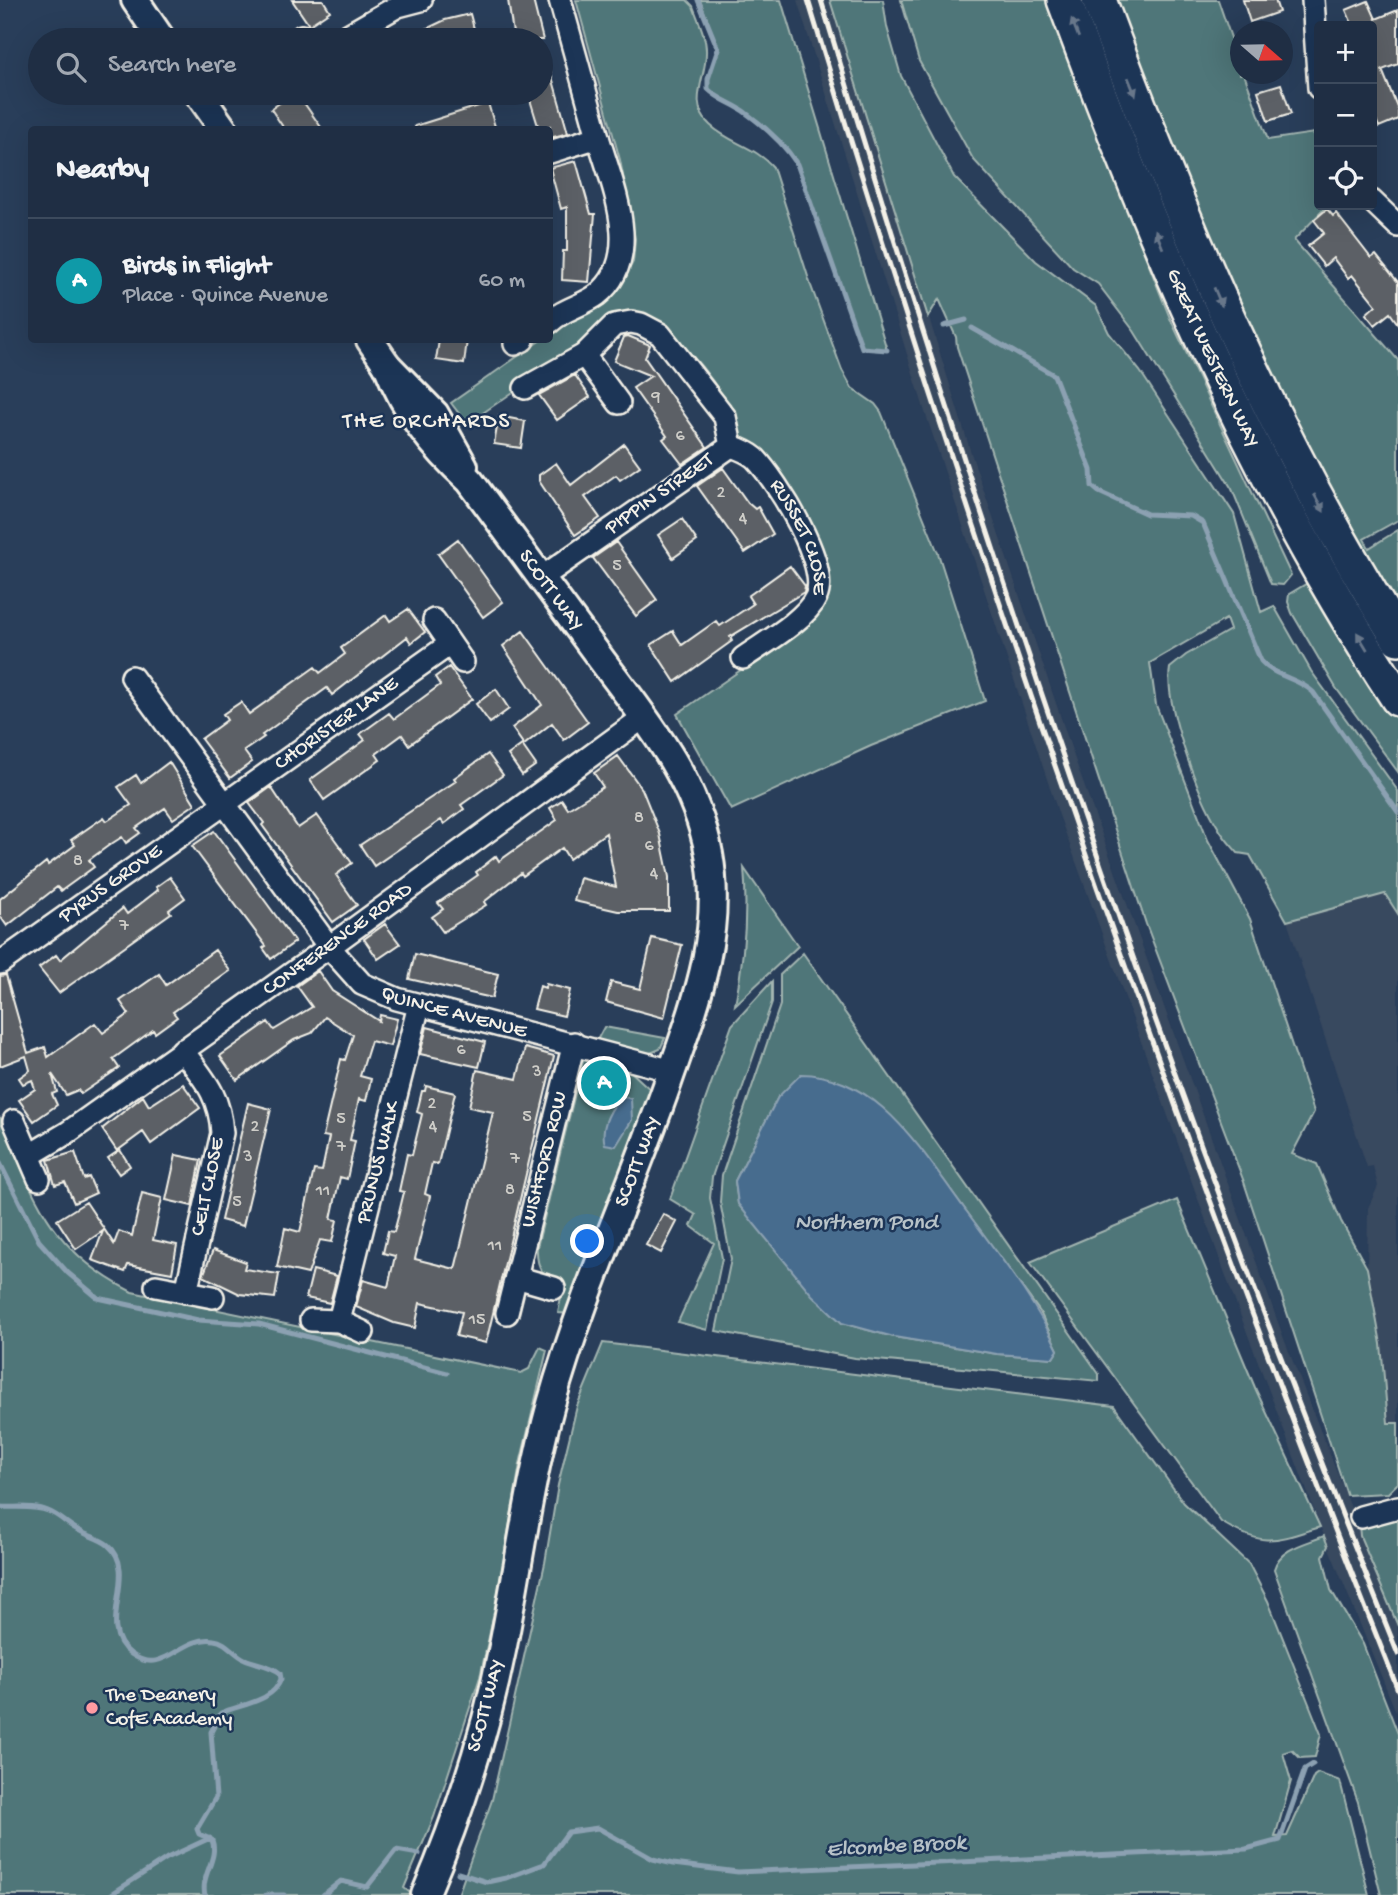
<!DOCTYPE html>
<html lang="en">
<head>
<meta charset="utf-8">
<style>
  body { margin:0; font-family:"Gochi Hand",sans-serif; background:#27364b; color:#f1f3f6 }
  .controls { position:absolute; right:21px; top:21px; display:grid; overflow:hidden; border-radius:7px; box-shadow:0 7px 28px #0002 }
  .controls button { width:63px; height:63px; display:grid; place-items:center; padding:0; border:0; border-bottom:2px solid #3c4a5d; background:#1f2e44; color:#f1f3f6; font:35px sans-serif }
  .compass { position:absolute; left:1230px; top:21px; width:63px; height:63px; border-radius:50%; background:#1f2e44; box-shadow:0 7px 28px #0002; rotate:110deg }
  .you { position:absolute; left:588px; top:1242px; width:24px; height:24px; margin:-18px; border:5px solid #fff; border-radius:50%; background:#1a73e8; box-shadow:0 0 0 10px #1a73e833 }
  .badge { display:grid; place-items:center; width:46px; height:46px; border-radius:50%; background:#ff9aa2; color:#fff; font-size:23px; font-weight:700 }
  .pin { position:absolute; translate:-50% -50%; border:4px solid #fff; box-shadow:0 2px 7px #0006 }
  .list { margin:0; padding:0; list-style:none }
  h2 { display:flex; justify-content:space-between; align-items:center; height:91px; margin:0; padding:0 28px; font-size:30px }
  h2 small { font-size:23px; font-weight:400; color:#a1a8b2 }
  .list li { display:grid; grid-template-columns:46px 1fr auto; gap:21px; align-items:center; box-sizing:border-box; height:126px; padding:0 28px; border-top:2px solid #3c4a5d }
  .list b { display:block; font-size:26px; white-space:nowrap }
  .list p { margin:0; font-size:23px; white-space:nowrap; color:#a1a8b2 }
  .list em { font-size:23px; font-style:normal; color:#a1a8b2 }
  .icon { flex:none; width:38px; height:38px; fill:none; stroke:currentColor; stroke-width:2; stroke-linecap:round; stroke-linejoin:round }
  .map { position:relative; flex:none; width:1398px; height:1895px; overflow:hidden }
  .search { position:absolute; background:#1f2e44; box-shadow:0 7px 28px #0002; left:28px; top:28px; width:525px; height:77px; display:flex; align-items:center; gap:18px; box-sizing:border-box; padding:0 24px; border-radius:38px; color:#a1a8b2; font-size:26px }
  .panel { position:absolute; background:#1f2e44; box-shadow:0 7px 28px #0002; left:28px; top:126px; width:525px; height:217px; border-radius:7px }
  .map>svg:first-child { display:block }
</style>
</head>
<body>
<div class="map">
<svg width="1398" height="1895" viewBox="0 0 1398 1895">
  <rect width="100%" height="100%" fill="#293e5a"/>
  <filter id="ink" filterUnits="userSpaceOnUse"><feTurbulence type="fractalNoise" baseFrequency=".0143" numOctaves="2"/><feDisplacementMap in="SourceGraphic" scale="14" xChannelSelector="R" yChannelSelector="G"/><feConvolveMatrix kernelMatrix="1 2 1 2 8 2 1 2 1" color-interpolation-filters="sRGB"/></filter>
  <g filter="url(#ink)">
    <path fill="#38485e" d="M797,0H830L972,456L1079,771L1284,1339L1398,1626V1717L1324,1536L1232,1293L1059,815L925,412Z
      M1386,894L1398,914V1423H1388L1381,1344L1367,1268L1368,1208L1378,1186L1373,1166L1367,1167L1287,921Z"/>
    <path fill="#4f7679" stroke="#a2b4b0" stroke-width="2" fill-rule="evenodd" d="M576,0H687L693,6C698,20 707,38 706,53C706,78 687,104 710,125C729,143 756,147 773,167L811,286L842,370L852,388L875,404L881,412L938,553L985,701L871,746L731,810L677,714L803,627L827,590L740,438C729,393 693,353 659,323L591,338L467,424L451,403L541,340H550V334L609,294L625,277L633,262L635,239L620,160Z
      M700,0H781L887,350L862,348L797,164C785,145 764,126 746,113C733,103 720,101 708,89V79L718,49Z
      M830,0H883L887,27L901,76L954,177L1036,261L1096,306L1109,333L1140,371L1234,514L1261,612L1274,606L1311,671L1398,791V914L1385,894L1287,921L1250,855L1238,853C1231,845 1223,837 1218,827C1198,795 1164,704 1170,668L1186,655L1230,630L1226,619L1150,663L1156,705L1208,840L1250,919L1314,1112L1292,1154L1317,1164L1341,1221L1367,1268L1381,1344L1388,1423H1398V1483L1388,1493L1347,1495L1244,1182L1146,924L957,347L956,337L939,299L928,317Z
      M901,0H1048L1077,84L1170,318L1291,575L1283,585L1271,584L1232,489L1134,331L1098,284L1073,268L973,159L919,61Z
      M1112,0H1218L1240,64V74H1244L1268,140L1314,133L1319,148V205H1328L1294,240L1398,360V520L1364,539L1369,548L1398,530V619L1276,392Z
      M1306,584L1313,588L1398,721V772L1336,688L1292,613L1288,602L1289,594Z
      M744,868L798,946L735,1005C744,959 748,915 744,868Z
      M803,953L1099,1374V1381L855,1358L716,1331L731,1259L720,1202L722,1175L780,1005V975ZM778,1097L939,1174L1040,1312L1058,1350L1053,1358L997,1354L894,1337L842,1323L738,1204L735,1181Z
      M772,981V1002L712,1177L710,1198L722,1258L707,1330L678,1322L714,1243L691,1226L696,1215L670,1199L732,1025Z
      M604,1027L610,1028L665,1038L660,1049L648,1054L596,1042Z
      M584,1057L629,1070L652,1091L573,1314L558,1313L563,1286C543,1277 536,1269 537,1247Z
      M0,1117C34,1197 49,1250 132,1292L521,1373L529,1369L540,1347L547,1350L520,1464L495,1610L480,1677L434,1817L404,1888L413,1895H0Z
      M1177,1200L1256,1390L1320,1527C1275,1541 1264,1548 1221,1522L1030,1262Z
      M603,1343L1114,1406L1184,1503L1249,1564L1268,1601L1321,1734L1315,1757L1300,1758L1292,1750L1283,1753L1291,1781L1275,1837L1287,1836L1314,1776L1318,1773L1340,1781L1369,1895H458L492,1800L545,1563L558,1485L577,1406Z
      M1390,1515L1398,1521V1626L1360,1536L1359,1525Z
      M1324,1536L1328,1546L1323,1556L1331,1590L1363,1644L1398,1734V1895H1381L1358,1802L1274,1569C1280,1548 1305,1544 1324,1536Z"/>
    <path fill="#476c8e" stroke="#8ca1b2" stroke-width="2" d="M801,1074C830,1074 860,1088 883,1108C914,1135 942,1178 967,1212C1000,1257 1034,1299 1058,1350L1053,1358L997,1354L894,1337L842,1323L812,1295L738,1204L735,1181L778,1097Z
      M625,1097L631,1099L632,1120L616,1146L605,1144C600,1129 610,1104 625,1097Z"/>
    <g fill="none" stroke-linecap="round" stroke-linejoin="round">
      <path stroke="#8ca1b2" stroke-width="5" d="M698,0L718,49L708,79V89C720,101 733,103 746,113C764,126 785,145 797,164L862,348L887,350
        M944,326L966,320
        M972,328L1054,375L1091,470L1092,486L1099,492L1147,514L1191,516L1203,523L1261,661C1276,678 1297,677 1313,692L1398,812
        M0,1163L39,1241L68,1273L98,1298L198,1320L259,1324L447,1373
        M0,1507C14,1508 35,1505 48,1511C59,1515 69,1526 80,1531C88,1536 101,1539 108,1545C141,1573 93,1627 131,1654C164,1678 180,1635 214,1640C227,1641 234,1655 245,1659C256,1664 271,1665 280,1673L281,1679C273,1702 241,1704 221,1713L211,1732L216,1797L197,1829L199,1834L212,1840C219,1859 200,1875 205,1895
        M458,1873L487,1882L506,1878L544,1864L568,1832L598,1828L653,1859L673,1864L738,1872L1246,1849L1280,1840L1305,1769L1313,1764
        M110,1895L167,1858L210,1838
        M266,1895H284
        M323,1895L341,1881L367,1887L396,1850L419,1854"/>
    </g>
    <path fill="#5b6166" stroke="#f4f1e8" stroke-width="2" d="M292,0H323L330,11L309,25Z
      M508,0H533L543,40H514Z
      M1243,0H1275L1279,12L1250,22Z
      M1368,1L1376,19L1398,10V64L1382,70L1398,109V119L1379,127L1372,110V26H1353L1346,10Z
      M470,14L477,40H403L445,20Z
      M541,52H545L568,133L550,138V126L539,129L528,93H541Z
      M1281,84L1291,114L1268,121L1258,91Z
      M294,93H297L323,130H285L271,109Z
      M488,103L496,130H416L415,126Z
      M576,161L591,214H595L589,282L562,280L563,251H567V207L561,209L550,168Z
      M1327,209L1333,216L1336,213L1371,258L1376,255L1398,282V324L1390,313L1375,325L1366,314L1376,305L1352,275L1348,278L1333,258L1324,266L1308,246L1324,233L1314,220Z
      M628,336L650,345L645,358L707,447L682,464L663,439L667,436L633,388L651,376L614,361L624,337Z
      M439,340H467L464,364L436,360Z
      M575,375L590,397L557,420L539,395Z
      M499,416L525,421L521,448L494,444Z
      M624,444L640,466L620,480L616,475L585,497L600,518L575,535L539,481V475L556,463L571,485Z
      M723,468L748,503L755,509L758,507L773,534L745,553L697,486Z
      M682,519L697,541L673,558L658,535Z
      M458,539L503,602L483,617L438,554Z
      M616,542L657,600L636,616L593,558Z
      M790,566L805,586L804,592L730,637L732,641L675,682L651,645L673,631L682,645L716,621L720,626L753,604L748,596Z
      M408,609L425,632L411,643L407,637L332,695L327,688L262,735L264,737L244,751L252,762L230,778L201,739L227,720L223,714L241,702L249,714L315,667L320,673L345,654L341,648L386,615L390,621Z
      M523,631L588,722L564,740L552,723L524,745L512,728L542,705L503,646Z
      M449,667L472,699L409,745L402,735L376,754L380,760L324,800L310,780L365,740L360,734L389,713L394,719L440,685L435,677Z
      M496,689L509,709L490,723L476,704Z
      M522,745L536,765L522,775L508,755Z
      M488,754L503,775L461,805L464,809L444,824L441,820L374,866L360,845L456,781L454,778Z
      M618,756L642,789L660,834L669,877V911H618L574,901L580,878L616,887L606,833L569,859L562,848L523,876L521,873L484,902L486,905L443,932L432,917L443,909L438,903L478,875L476,872L496,856L499,861L557,820L550,808L562,800L568,809L603,787L594,773Z
      M169,762L195,804L173,819L165,808L136,828L140,833L126,843L122,837L108,846L89,860L94,867L61,891L57,887L7,926L0,916V899L46,862L48,865L75,845L71,840L104,817L107,821L131,805L118,787L136,775L141,783Z
      M271,787L298,828L317,815L352,863L336,875L357,905L333,922L262,825L264,823L249,803Z
      M214,831L295,942L271,959L263,948L266,946L192,846Z
      M170,877L185,898L169,910L171,913L59,993L39,968L56,955L60,960L123,908L127,914L158,890L156,887Z
      M385,924L400,944L378,959L364,939Z
      M652,938L682,945L664,1018L606,1002L611,982L640,989Z
      M215,950L230,971L173,1012L177,1017L155,1033L153,1030L113,1059L119,1068L81,1094L78,1090L66,1095L52,1074L57,1092L52,1094L57,1105L34,1121L19,1100L35,1089L32,1080L23,1084L19,1078L30,1070L26,1056L0,1066V976L6,975L28,1053L45,1047L48,1057L95,1023L103,1033L129,1014L120,1001L159,974L166,985Z
      M415,954L498,974L492,998L409,979Z
      M318,971L332,991L379,1021L380,1015L397,1019L390,1046L371,1041L360,1076L371,1079L366,1101L359,1099L350,1140L355,1141L347,1179L340,1177L331,1219L337,1220L332,1242L320,1240L308,1274L277,1267L285,1228L300,1232L314,1170L322,1171L329,1137L323,1136L341,1059L345,1060L353,1035L325,1017L312,1033L294,1040L237,1080L220,1056L268,1022L274,1030L312,1007L297,986Z
      M546,984L570,990L564,1016L534,1009L540,986L545,988Z
      M427,1027L485,1042L479,1067L420,1054Z
      M525,1048L554,1056L486,1343L456,1336L462,1312L420,1303L415,1328L394,1323L356,1307L363,1280L388,1287L395,1256L383,1253L388,1231L394,1232L398,1217L404,1192L399,1191L407,1154L412,1155L422,1114L417,1112L422,1091H425L426,1086L455,1093L438,1164L432,1163L425,1194L430,1196L415,1259L455,1269L493,1112L469,1107L477,1070L517,1079Z
      M183,1084L200,1108L151,1144L143,1132L117,1151L102,1129L143,1096L149,1106Z
      M248,1103L271,1109L243,1226L221,1220Z
      M120,1150L130,1166L119,1174L108,1158Z
      M75,1152L84,1179L89,1177L96,1193L74,1203L65,1182L55,1185L48,1160Z
      M176,1155L201,1160L192,1206L166,1200Z
      M142,1193L162,1198L153,1240L177,1245L172,1273L128,1265L125,1272L92,1260L103,1231L76,1249L57,1220L86,1202L114,1244L119,1231L132,1236Z
      M663,1214L677,1222L661,1253L646,1245Z
      M213,1250L246,1262L244,1269L279,1274L275,1298L240,1294L203,1276Z
      M313,1270L337,1276L330,1303L306,1298Z"/>
    <g fill="none" stroke-linecap="round" stroke-linejoin="round">
      <defs>
        <g id="minor">
          <path d="M1313,0L1319,88"/>
          <path d="M302,36L307,40"/>
          <path d="M339,40L398,6L421,0"/>
          <path d="M550,152L598,137L560,0"/>
          <path d="M1372,201L1398,226"/>
          <path d="M550,322C563,309 582,306 597,295C645,257 612,185 598,137"/>
          <path d="M515,344L523,340"/>
          <path d="M584,355L619,403"/>
          <path d="M525,388L584,355L614,325L631,322L641,324L660,334L725,417L731,446L541,578"/>
          <path id="s1" d="M731,446C740,449 748,452 755,458C777,481 831,566 816,597C806,620 764,643 743,658"/>
          <path d="M434,620L463,662"/>
          <path id="s2" d="M132,677L329,947L362,984L397,999L673,1071"/>
          <path id="s3" d="M0,963L450,644"/>
          <path d="M182,1050C204,1079 220,1095 222,1133L186,1292"/>
          <path d="M14,1121L39,1179"/>
          <path id="s4" d="M30,1155L67,1133L329,947L644,717"/>
          <path d="M516,1277L554,1288"/>
          <path d="M156,1286L213,1297"/>
          <path id="s5" d="M507,1313L574,1043"/>
          <path d="M311,1320L339,1321L363,1332"/>
          <path id="s6" d="M339,1321L419,1005"/>
          <path d="M1361,1517L1398,1507"/>
        </g>
        <g id="tertiary">
          <path d="M135,0L162,40"/>
          <path d="M198,93L224,130"/>
          <path d="M370,340L387,365L435,414L464,466"/>
          <path id="s7" d="M387,365C406,413 432,446 470,481C512,539 555,597 598,655C643,716 695,776 709,854C723,931 697,1000 672,1071C634,1183 583,1290 551,1404C529,1484 519,1565 503,1646C486,1731 459,1816 425,1895"/>
        </g>
        <g id="primary">
          <path id="s8" d="M1064,0C1153,242 1256,483 1398,699"/>
          <path d="M1099,0C1181,221 1273,438 1398,638"/>
        </g>
      </defs>
      <use href="#minor" stroke="#f4f1e8" stroke-width="26"/>
      <use href="#tertiary" stroke="#f4f1e8" stroke-width="32"/>
      <use href="#primary" stroke="#f4f1e8" stroke-width="38"/>
      <use href="#minor" stroke="#1d3557" stroke-width="21"/>
      <use href="#tertiary" stroke="#1d3557" stroke-width="26"/>
      <use href="#primary" stroke="#1d3557" stroke-width="33"/>
      <path stroke="#f4f1e8" stroke-width="5" d="M808,0C980,572 1177,1135 1398,1690
        M821,0C988,559 1178,1113 1398,1654"/>
    </g>
    <defs><path id="oneway-solid" d="M-6-.8H1V-3.2L6.5 0L1 3.2V.8H-6Z" transform="scale(1.75)"/></defs>
    <g fill="#68778a">
      <use href="#oneway-solid" transform="translate(1075 28) rotate(-111)"/>
      <use href="#oneway-solid" transform="translate(1132 87) rotate(68)"/>
      <use href="#oneway-solid" transform="translate(1159 239) rotate(-112)"/>
      <use href="#oneway-solid" transform="translate(1218 297) rotate(67)"/>
      <use href="#oneway-solid" transform="translate(1319 503) rotate(61)"/>
      <use href="#oneway-solid" transform="translate(1362 641) rotate(-121)"/>
    </g>
  </g>
  <circle fill="#ff9aa2" stroke="#1d3557" stroke-width="2.5" cx="92" cy="1708" r="7"/>
  <g text-anchor="middle" dominant-baseline="central" stroke-width="5" stroke-linejoin="round" paint-order="stroke">
    <g font-size="18" fill="#cecdc8">
      <text x="656" y="397">9</text>
      <text x="680" y="436">6</text>
      <text x="721" y="493">2</text>
      <text x="743" y="519">4</text>
      <text x="617" y="566">5</text>
      <text x="639" y="818">8</text>
      <text x="649" y="846">6</text>
      <text x="78" y="861">8</text>
      <text x="654" y="874">4</text>
      <text x="124" y="926">7</text>
      <text x="461" y="1050">6</text>
      <text x="537" y="1072">3</text>
      <text x="432" y="1104">2</text>
      <text x="527" y="1117">5</text>
      <text x="341" y="1119">5</text>
      <text x="255" y="1127">2</text>
      <text x="433" y="1127">4</text>
      <text x="341" y="1147">7</text>
      <text x="248" y="1157">3</text>
      <text x="515" y="1159">7</text>
      <text x="510" y="1190">8</text>
      <text x="323" y="1191">11</text>
      <text x="237" y="1202">5</text>
      <text x="495" y="1246">11</text>
      <text x="477" y="1320">15</text>
    </g>
    <g font-size="21" fill="#f4f1e8" stroke="#1d3557">
      <text stroke="none"><textPath href="#s8" startOffset="388">GREAT WESTERN WAY</textPath></text>
      <text transform="translate(660 495) rotate(-35)">PIPPIN STREET</text>
      <text stroke="none"><textPath href="#s1" startOffset="119">RUSSET CLOSE</textPath></text>
      <text stroke="none"><textPath href="#s7" startOffset="280">SCOTT WAY</textPath></text>
      <text stroke="none"><textPath href="#s3" startOffset="413">CHORISTER LANE</textPath></text>
      <text stroke="none"><textPath href="#s3" startOffset="136">PYRUS GROVE</textPath></text>
      <text stroke="none"><textPath href="#s4" startOffset="376">CONFERENCE ROAD</textPath></text>
      <text stroke="none"><textPath href="#s2" startOffset="480">QUINCE AVENUE</textPath></text>
      <text stroke="none"><textPath href="#s5" startOffset="158">WISHFORD ROW</textPath></text>
      <text transform="translate(639 1162) rotate(-69)">SCOTT WAY</text>
      <text stroke="none"><textPath href="#s6" startOffset="163">PRUNUS WALK</textPath></text>
      <text transform="translate(209 1187) rotate(-78)">CELT CLOSE</text>
      <text transform="translate(487 1706) rotate(-75)">SCOTT WAY</text>
    </g>
    <g font-size="21" fill="#f4f1e8" stroke="#1d3557" text-anchor="start">
      <text x="106" y="1696">The Deanery<tspan x="106" dy="24">CofE Academy</tspan></text>
    </g>
    <g font-size="23" letter-spacing="2" fill="#f4f1e8" stroke="#1d3557">
      <text x="427" y="422">THE ORCHARDS</text>
    </g>
    <g font-size="23" font-style="italic" fill="#b7c2c8" stroke="#1d3557">
      <text x="866" y="1223">Northern Pond</text>
      <text transform="translate(896 1847) rotate(-3)">Elcombe Brook</text>
    </g>
  </g>
</svg>
<div class="controls">
<button>+</button>
<button>−</button>
<button><svg class="icon" aria-label="locate" viewBox="0 0 24 24"><circle cx="12" cy="12" r="6"/><path d="M12 2v4M12 18v4M2 12h4M18 12h4"/></svg></button>
</div>
<svg class="compass" viewBox="-18 -18 36 36"><path d="M0-13l5 13h-10z" fill="#e53935"/><path d="M0 13l5-13h-10z" fill="#a1a8b2"/></svg>
<div class="you"></div>
<div class="pin badge" style="left:604px;top:1083px;background:#0f9aa8">A</div>
<div class="search"><svg class="icon" aria-label="search" viewBox="0 0 24 24"><circle cx="10" cy="10" r="6"/><path d="M15 15l6 6"/></svg>Search here</div>
<section class="panel">
<h2>Nearby<small></small></h2>
<ul class="list">
<li><span class="badge" style="background:#0f9aa8">A</span><div><b>Birds in Flight</b><p>Place · Quince Avenue</p></div><em>60 m</em></li>
</ul>
</section>
</div>
</body>
</html>
